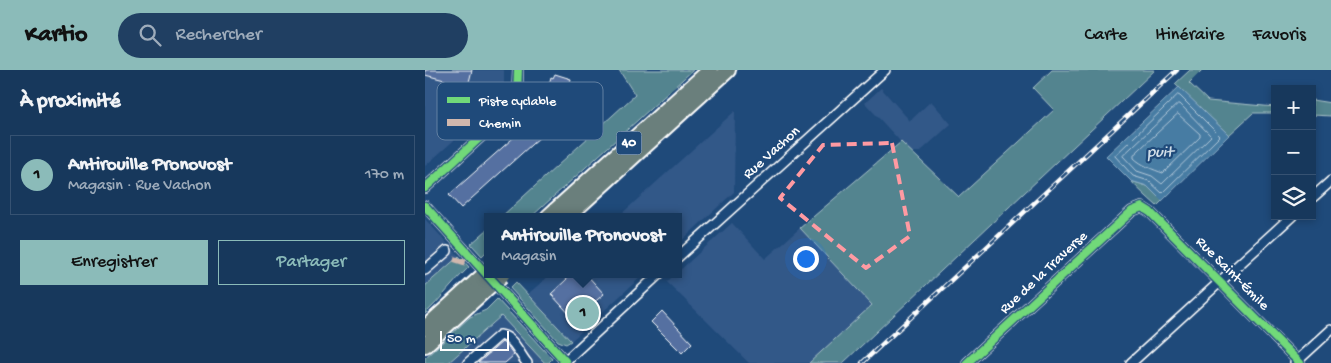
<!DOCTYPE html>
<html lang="fr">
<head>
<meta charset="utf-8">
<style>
  body { margin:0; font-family:"Gochi Hand",sans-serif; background:#203f62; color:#f1f3f6 }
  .controls { position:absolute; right:15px; top:15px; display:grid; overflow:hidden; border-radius:0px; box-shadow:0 2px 8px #0003 }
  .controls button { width:45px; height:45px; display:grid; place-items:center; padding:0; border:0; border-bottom:1px solid #365272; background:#17385c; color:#f1f3f6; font:25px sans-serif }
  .scale { position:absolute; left:15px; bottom:12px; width:69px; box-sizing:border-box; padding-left:5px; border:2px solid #fff; border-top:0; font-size:14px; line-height:18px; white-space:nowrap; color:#fff; -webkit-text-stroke:4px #1f4a7a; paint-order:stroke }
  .you { position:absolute; left:380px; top:188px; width:18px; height:18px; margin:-12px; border:4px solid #fff; border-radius:50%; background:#1a73e8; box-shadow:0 0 0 8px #1a73e833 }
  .badge { display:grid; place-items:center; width:32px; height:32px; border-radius:50%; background:#8bbbb9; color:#111; font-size:16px; font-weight:700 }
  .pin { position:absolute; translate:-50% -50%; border:2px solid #fff; box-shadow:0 1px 5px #0006 }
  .popup { position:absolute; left:59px; top:143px; width:198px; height:65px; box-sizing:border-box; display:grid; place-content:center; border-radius:0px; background:#17385c; filter:drop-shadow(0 1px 4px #0005); font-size:16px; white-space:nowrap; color:#9eacbb }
  .popup b { font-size:19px; color:#f1f3f6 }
  .popup::after { content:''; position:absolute; left:50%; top:100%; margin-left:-10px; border:10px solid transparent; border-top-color:#17385c }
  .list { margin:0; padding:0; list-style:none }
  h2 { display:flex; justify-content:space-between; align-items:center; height:65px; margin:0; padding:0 20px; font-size:21px }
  h2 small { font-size:16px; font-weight:400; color:#9eacbb }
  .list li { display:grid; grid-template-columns:32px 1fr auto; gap:15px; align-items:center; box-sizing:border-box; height:80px; margin:0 10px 10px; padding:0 10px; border:1px solid #365272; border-radius:0px }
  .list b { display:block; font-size:19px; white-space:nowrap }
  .list p { margin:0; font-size:16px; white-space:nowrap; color:#9eacbb }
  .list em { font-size:16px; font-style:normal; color:#9eacbb }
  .actions { display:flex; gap:10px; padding:15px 20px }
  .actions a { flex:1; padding:11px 0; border:1px solid #8bbbb9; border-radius:0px; text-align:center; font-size:18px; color:#8bbbb9 }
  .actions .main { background:#8bbbb9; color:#111 }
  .icon { flex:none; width:28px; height:28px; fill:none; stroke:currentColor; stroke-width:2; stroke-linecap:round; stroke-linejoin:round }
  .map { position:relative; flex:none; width:906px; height:293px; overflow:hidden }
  header { display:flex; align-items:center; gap:30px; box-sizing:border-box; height:70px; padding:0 25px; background:#8bbbb9; color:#111 }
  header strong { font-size:24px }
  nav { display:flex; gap:28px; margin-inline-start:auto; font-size:18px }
  .search { width:350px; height:45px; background:#203f62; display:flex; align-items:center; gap:12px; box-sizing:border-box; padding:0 18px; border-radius:28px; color:#9eacbb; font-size:19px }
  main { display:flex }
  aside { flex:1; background:#17385c }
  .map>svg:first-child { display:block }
</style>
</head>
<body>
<header>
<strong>Kartio</strong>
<div class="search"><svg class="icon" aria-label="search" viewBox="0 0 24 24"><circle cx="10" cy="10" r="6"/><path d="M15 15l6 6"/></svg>Rechercher</div>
<nav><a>Carte</a><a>Itinéraire</a><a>Favoris</a></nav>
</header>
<main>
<aside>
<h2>À proximité<small></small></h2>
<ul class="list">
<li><span class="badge">1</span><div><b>Antirouille Pronovost</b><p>Magasin · Rue Vachon</p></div><em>170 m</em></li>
</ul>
<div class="actions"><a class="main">Enregistrer</a><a>Partager</a></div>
</aside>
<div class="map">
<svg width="906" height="293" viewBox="0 0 906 293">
  <rect width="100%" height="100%" fill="#1f4a7a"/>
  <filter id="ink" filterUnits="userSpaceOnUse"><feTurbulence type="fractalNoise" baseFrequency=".02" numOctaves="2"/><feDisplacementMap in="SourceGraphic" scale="10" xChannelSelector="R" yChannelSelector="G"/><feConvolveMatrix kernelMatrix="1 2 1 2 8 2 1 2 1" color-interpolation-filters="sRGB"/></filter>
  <g filter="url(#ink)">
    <path fill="#335888" d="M0,0H79V16L72,32L0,96Z
      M456,18L485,51L506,31L526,54L495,82H485L440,33Z
      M310,41L309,122L253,174V147H193Z
      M0,149L34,186L0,216Z
      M307,153L340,189L375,158L447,235L384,293H324L242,212L250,204H253V202Z
      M126,204H219L146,271L103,224Z
      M76,246L120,293H23Z"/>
    <path fill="#53848f" stroke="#a9c2c7" d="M194,0H268L106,147H76L210,25Z
      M627,0H730L418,293H384L447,235L375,158L476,72L534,127L629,40L608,18Z
      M765,0H777L764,13L783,31L850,37V43H828L804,65L750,14Z
      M887,30L906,33V46L887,45Z
      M706,111L722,116L737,131L732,136C722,127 714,120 706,111Z
      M63,159V180L57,186L46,174Z
      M34,186L44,197C28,212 16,229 0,244V216Z
      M91,212L146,271L141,274L133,271L85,218Z
      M72,229L127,289L123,293H120L76,246L23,293H0V288L45,247L61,240Z"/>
    <path fill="#467ba3" stroke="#90b0c8" d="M754,17L804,65L737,131L722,116L706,111L681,86Z"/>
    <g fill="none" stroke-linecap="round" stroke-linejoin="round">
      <path stroke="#b5cada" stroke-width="1" d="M753,25L755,26L795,66L737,123L724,111L708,106L690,86Z
        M753,34H755L786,66L737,114L727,106L712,101L698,86Z
        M753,44L775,64V67L738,103C729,100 716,95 709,88V85Z"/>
    </g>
    <path fill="#5470a1" stroke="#fff" d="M0,0H47L43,16L0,5Z
      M130,4L146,9L141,28L137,26L132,42L118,37L126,7L128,8Z
      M105,53L116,66L36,138L24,125Z
      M138,204H161L179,224L166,235L164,233L148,248L126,224L142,209Z
      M237,241L267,273L257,283L226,252Z
      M77,272L83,277L89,285L80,293H53Z"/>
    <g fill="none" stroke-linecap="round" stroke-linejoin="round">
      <defs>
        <path id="minor" d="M0,118L86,39L92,26L93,0
          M887,128L906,111
          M0,136L140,291
          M253,187L460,0
          M0,200L22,181
          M43,293L75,265C89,267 94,284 102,293
          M138,293L234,204
          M542,293L707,141L717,137L725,142L875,293
          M706,293L867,146
          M870,293L906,260"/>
        <path id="highway" d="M123,147L285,0
          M142,147L303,0
          M0,258L52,211
          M0,275L60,220"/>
      </defs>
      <use href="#minor" stroke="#fff" stroke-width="12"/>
      <use href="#highway" stroke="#fff" stroke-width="18"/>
      <use href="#minor" stroke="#1f4a7a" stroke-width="9"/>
      <use href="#highway" stroke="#6a7f7c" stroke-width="14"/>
      <defs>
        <path id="rail" d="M437,293L752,0"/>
      </defs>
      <use href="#rail" stroke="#fff" stroke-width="4.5"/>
      <use href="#rail" stroke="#1f4a7a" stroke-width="2.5" stroke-dasharray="8" stroke-linecap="butt"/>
      <defs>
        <path id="highway-bridge" d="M52,211L63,201
          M60,220L77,205"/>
      </defs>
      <use href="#highway-bridge" stroke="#fff" stroke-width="18" stroke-linecap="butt"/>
      <use href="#highway-bridge" stroke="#6a7f7c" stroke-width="14"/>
      <path stroke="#d1b7ad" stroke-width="6" stroke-dasharray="12 6" stroke-linecap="butt" d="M29,189L42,193"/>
      <defs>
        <path id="cycleway" d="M0,118L86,39L92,26L93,0
          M0,136L140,291L138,293
          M542,293L707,141L717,137L725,142L875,293"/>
      </defs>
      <use href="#cycleway" stroke="#1f4a7a" stroke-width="11"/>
      <use href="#cycleway" stroke="#71d979" stroke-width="8"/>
    </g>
  </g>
  <path fill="none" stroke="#ff9aa2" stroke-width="4" stroke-dasharray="10 6" stroke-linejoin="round" d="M467,73L485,166L441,198L355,128L398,75Z"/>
  <g text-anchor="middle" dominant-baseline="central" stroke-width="4.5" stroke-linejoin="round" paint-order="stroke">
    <rect fill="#1f4a7a" stroke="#bcc9d7" stroke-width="1" x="191.5" y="61.5" width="25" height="23" rx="4"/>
    <g font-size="14" font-weight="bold" fill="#fff">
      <text x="204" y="73">40</text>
    </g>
    <g font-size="15" fill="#fff" stroke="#1f4a7a">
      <text transform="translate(347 83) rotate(-42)">Rue Vachon</text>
      <text transform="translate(619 203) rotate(-43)">Rue de la Traverse</text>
      <text transform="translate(807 204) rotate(45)">Rue Saint-Émile</text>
    </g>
    <g font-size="16" font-style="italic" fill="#d1dee8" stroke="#1f4a7a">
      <text x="735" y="83">puit</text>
    </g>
  </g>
  <rect x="12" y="12" width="166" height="58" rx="8" fill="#1f4a7a" stroke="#6280a2" stroke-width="1"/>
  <rect x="22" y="27" width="23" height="6" fill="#71d979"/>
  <rect x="22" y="49" width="23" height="7" fill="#d1b7ad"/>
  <g font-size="14" fill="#fff">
    <text x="54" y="35">Piste cyclable</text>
    <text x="54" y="57">Chemin</text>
  </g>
</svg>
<div class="controls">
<button>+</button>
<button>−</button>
<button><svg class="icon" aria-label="layers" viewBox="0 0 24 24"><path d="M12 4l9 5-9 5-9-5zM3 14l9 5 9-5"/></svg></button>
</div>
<div class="scale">50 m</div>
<div class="you"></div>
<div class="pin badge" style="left:158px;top:243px">1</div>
<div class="popup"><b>Antirouille Pronovost</b>Magasin</div>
</div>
</main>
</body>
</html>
